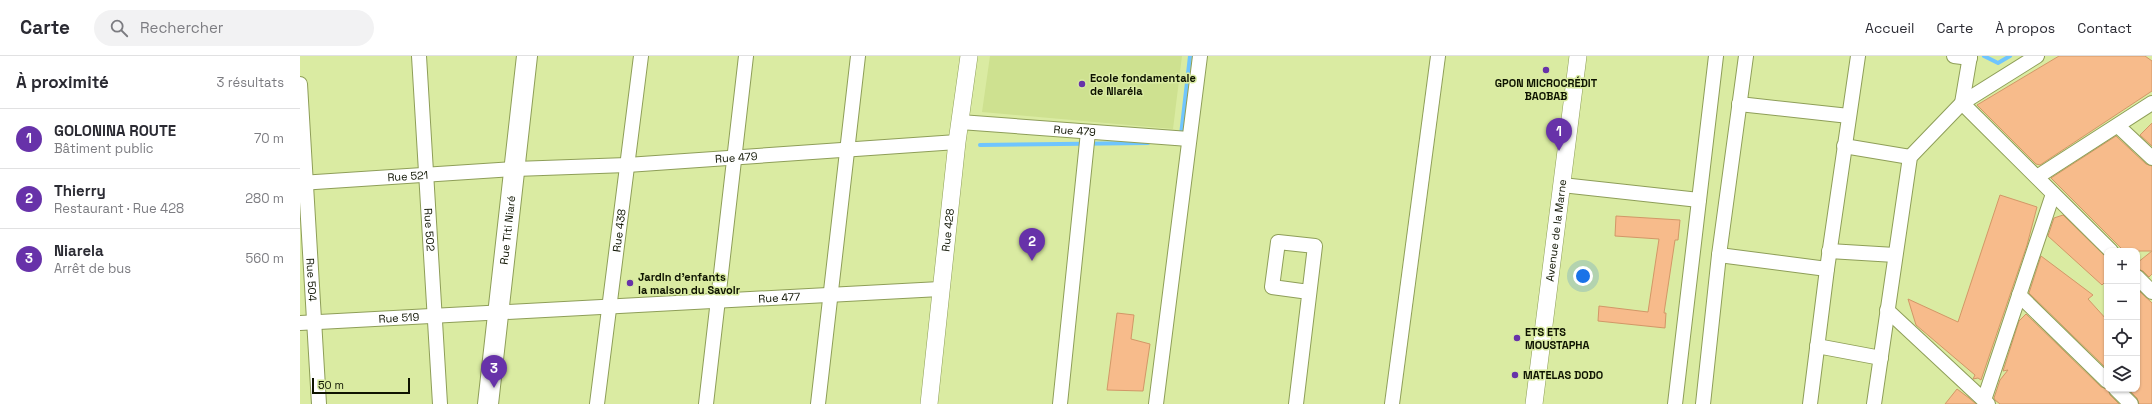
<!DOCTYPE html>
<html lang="fr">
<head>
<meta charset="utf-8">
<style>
  body { margin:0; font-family:"Space Grotesk",sans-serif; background:#f2f2f3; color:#2b2b33 }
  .controls { position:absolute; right:12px; bottom:12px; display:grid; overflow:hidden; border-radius:8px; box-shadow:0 1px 3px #0004 }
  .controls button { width:36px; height:36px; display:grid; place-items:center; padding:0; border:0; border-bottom:1px solid #e1e1e2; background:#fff; color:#2b2b33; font:20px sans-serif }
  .scale { position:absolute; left:12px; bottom:10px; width:98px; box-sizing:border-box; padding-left:4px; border:2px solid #0e1300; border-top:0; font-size:11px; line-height:14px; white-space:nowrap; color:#0e1300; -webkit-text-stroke:3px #daeba2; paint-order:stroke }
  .you { position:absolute; left:1283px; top:220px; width:14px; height:14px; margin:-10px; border:3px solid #fff; border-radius:50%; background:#1a73e8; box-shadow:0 0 0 6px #1a73e833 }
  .badge { display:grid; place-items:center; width:26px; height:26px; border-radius:50%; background:#6732a9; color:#fff; font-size:13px; font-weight:700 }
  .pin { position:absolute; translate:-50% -33px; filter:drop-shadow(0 1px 2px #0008) }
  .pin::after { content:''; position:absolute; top:21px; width:14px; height:12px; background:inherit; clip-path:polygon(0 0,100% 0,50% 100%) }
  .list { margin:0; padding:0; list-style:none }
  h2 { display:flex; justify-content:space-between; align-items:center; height:52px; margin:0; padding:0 16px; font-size:17px }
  h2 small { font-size:13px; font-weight:400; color:#7c7c81 }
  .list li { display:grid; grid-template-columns:26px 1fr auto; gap:12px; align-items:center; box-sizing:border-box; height:60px; padding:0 16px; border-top:1px solid #e1e1e2 }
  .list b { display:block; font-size:15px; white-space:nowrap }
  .list p { margin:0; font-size:13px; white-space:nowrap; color:#7c7c81 }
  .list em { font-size:13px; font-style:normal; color:#7c7c81 }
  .icon { flex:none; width:22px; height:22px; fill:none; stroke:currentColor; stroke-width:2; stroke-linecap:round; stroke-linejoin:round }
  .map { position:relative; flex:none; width:1852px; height:348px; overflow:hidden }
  header { display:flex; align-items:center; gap:24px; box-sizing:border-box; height:56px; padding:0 20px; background:#fff; border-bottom:1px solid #e1e1e2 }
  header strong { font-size:19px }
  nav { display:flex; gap:22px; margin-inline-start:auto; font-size:14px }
  .search { width:280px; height:36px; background:#f2f2f3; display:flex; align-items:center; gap:10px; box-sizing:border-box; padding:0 14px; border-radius:22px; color:#7c7c81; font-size:15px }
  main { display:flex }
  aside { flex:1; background:#fff }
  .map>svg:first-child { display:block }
</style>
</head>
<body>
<header>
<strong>Carte</strong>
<div class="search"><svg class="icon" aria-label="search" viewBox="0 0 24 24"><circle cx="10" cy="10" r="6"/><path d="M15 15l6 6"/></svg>Rechercher</div>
<nav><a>Accueil</a><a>Carte</a><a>À propos</a><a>Contact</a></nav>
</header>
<main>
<aside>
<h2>À proximité<small>3 résultats</small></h2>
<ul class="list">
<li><span class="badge">1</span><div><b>GOLONINA ROUTE</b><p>Bâtiment public</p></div><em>70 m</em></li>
<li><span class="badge">2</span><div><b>Thierry</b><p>Restaurant · Rue 428</p></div><em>280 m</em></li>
<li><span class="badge">3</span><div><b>Niarela</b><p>Arrêt de bus</p></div><em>560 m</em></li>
</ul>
</aside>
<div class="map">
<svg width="1852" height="348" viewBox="0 0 1852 348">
  <rect width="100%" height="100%" fill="#daeba2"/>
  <path fill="#cee190" d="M690,0H882L873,73L682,56Z"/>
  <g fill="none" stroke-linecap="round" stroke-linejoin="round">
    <path stroke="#6fc5fe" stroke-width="4" d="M1684,0L1698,7L1710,0
      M881,79L890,0
      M680,89L848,87"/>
  </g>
  <path fill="#f7bb8b" stroke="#d29767" d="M1759,0H1845L1852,5V35L1740,109L1736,108L1677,49Z
    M1852,67V90L1840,79Z
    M1816,80L1846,108L1852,110V218L1849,221L1843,215L1837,213V207L1852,195H1824L1751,122Z
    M1700,139L1737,151L1727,189L1681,324L1678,322L1673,323L1675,319L1616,269L1608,243L1658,266Z
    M1763,159L1807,202V224L1802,229L1748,180L1754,162Z
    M1316,160L1380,164L1378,184H1375L1364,257H1366L1365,272L1298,265L1299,250L1348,256L1359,183L1315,180Z
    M1741,200L1793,239L1788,243L1807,264V313L1729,237Z
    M1837,233L1852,247V348H1839L1837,342L1828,333H1837Z
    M817,257L834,259L831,283L850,288L843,335L807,334Z
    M1726,258L1801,331L1808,333L1810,339L1819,348H1700L1695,344L1694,342L1700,324L1708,314L1703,315L1719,265Z
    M1657,333L1669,342L1676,348H1645Z"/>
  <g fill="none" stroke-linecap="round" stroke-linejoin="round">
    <defs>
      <g id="minor">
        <path id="s1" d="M119,0L140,348"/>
        <path d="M1654,0L1670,2"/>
        <path d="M1670,0L1662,47L1811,195"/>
        <path id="s2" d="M0,28L19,348"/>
        <path d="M1439,48L1549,60"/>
        <path id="s3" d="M660,66L889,83"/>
        <path d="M1818,70L1852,102"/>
        <path d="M1544,90L1610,101"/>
        <path d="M1737,121L1852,47"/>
        <path id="s4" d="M0,127L215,113L327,109L657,86"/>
        <path d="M1262,129L1399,144"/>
        <path d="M1529,195L1595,199"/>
        <path d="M1419,199L1527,213"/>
        <path d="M1837,221L1852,236"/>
        <path d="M1719,239L1807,325"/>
        <path d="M1587,254L1688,348"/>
        <path id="s5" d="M0,267L640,233"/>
        <path d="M1517,290L1581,302"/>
        <path d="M1816,333L1831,348"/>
        <path d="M1684,344L1753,138"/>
        <path id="s6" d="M297,348L341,0"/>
        <path d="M406,348L446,0"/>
        <path d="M518,348L558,0"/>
        <path d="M760,348L788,76"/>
        <path d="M856,348L900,0"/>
        <path d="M996,348L1015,190L978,186L972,231L1009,236"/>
        <path d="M1092,348L1138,0"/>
        <path d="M1375,348L1416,0"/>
        <path d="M1403,348L1419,199L1446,0"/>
        <path d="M1510,348L1527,213L1558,0"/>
        <path d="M1574,348L1610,101L1662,47L1737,0"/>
      </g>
      <g id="tertiary">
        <path id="s7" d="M629,348L657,86L669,0"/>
        <path id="s8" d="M1234,348L1278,0"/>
      </g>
      <g id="secondary">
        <path id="s9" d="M188,348L227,0"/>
      </g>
    </defs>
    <use href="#minor" stroke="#8e9e58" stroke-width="16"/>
    <use href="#tertiary" stroke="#8e9e58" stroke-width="18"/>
    <use href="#secondary" stroke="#8e9e58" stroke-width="22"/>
    <use href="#minor" stroke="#fff" stroke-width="14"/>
    <use href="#tertiary" stroke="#fff" stroke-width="17"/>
    <use href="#secondary" stroke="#fff" stroke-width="20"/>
  </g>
  <g fill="#6732a9" stroke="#daeba2" stroke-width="1.5">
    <circle cx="1246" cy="14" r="4"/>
    <circle cx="782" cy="28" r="4"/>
    <circle cx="330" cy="227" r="4"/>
    <circle cx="1217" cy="282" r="4"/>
    <circle cx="1215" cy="319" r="4"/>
  </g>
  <g text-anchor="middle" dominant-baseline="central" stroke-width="3" stroke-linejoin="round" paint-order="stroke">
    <g font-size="11" font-weight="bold" fill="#0e1300" stroke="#daeba2" text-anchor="start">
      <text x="790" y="22">Ecole fondamentale<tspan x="790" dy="13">de Niaréla</tspan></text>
      <text x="1246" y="27" text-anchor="middle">GPON MICROCRÉDIT<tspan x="1246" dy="13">BAOBAB</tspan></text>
      <text x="338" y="221">Jardin d'enfants<tspan x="338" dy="13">la maison du Savoir</tspan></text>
      <text x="1225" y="276">ETS ETS<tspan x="1225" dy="13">MOUSTAPHA</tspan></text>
      <text x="1223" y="319">MATELAS DODO</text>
    </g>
    <g font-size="11" fill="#0e1300" stroke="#daeba2">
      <text stroke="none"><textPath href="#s3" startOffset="115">Rue 479</textPath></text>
      <text stroke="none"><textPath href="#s4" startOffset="437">Rue 479</textPath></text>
      <text stroke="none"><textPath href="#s4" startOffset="108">Rue 521</textPath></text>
      <text stroke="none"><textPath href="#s1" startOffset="174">Rue 502</textPath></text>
      <text stroke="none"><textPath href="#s9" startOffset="175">Rue Titi Niaré</textPath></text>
      <text stroke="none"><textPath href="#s6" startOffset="175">Rue 438</textPath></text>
      <text stroke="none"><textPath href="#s7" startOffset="175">Rue 428</textPath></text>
      <text stroke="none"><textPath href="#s8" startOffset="175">Avenue de la Marne</textPath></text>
      <text stroke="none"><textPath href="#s2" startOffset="196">Rue 504</textPath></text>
      <text stroke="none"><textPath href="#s5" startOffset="480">Rue 477</textPath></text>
      <text stroke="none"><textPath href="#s5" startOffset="99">Rue 519</textPath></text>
    </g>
  </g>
</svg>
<div class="controls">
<button>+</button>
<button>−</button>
<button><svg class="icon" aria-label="locate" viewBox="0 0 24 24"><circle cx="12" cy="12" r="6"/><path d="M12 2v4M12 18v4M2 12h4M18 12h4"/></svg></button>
<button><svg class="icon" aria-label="layers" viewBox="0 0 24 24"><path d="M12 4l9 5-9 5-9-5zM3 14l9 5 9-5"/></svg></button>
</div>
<div class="scale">50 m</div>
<div class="you"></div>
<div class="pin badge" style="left:1259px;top:95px">1</div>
<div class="pin badge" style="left:732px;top:205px">2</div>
<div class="pin badge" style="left:194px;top:332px">3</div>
</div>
</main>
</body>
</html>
